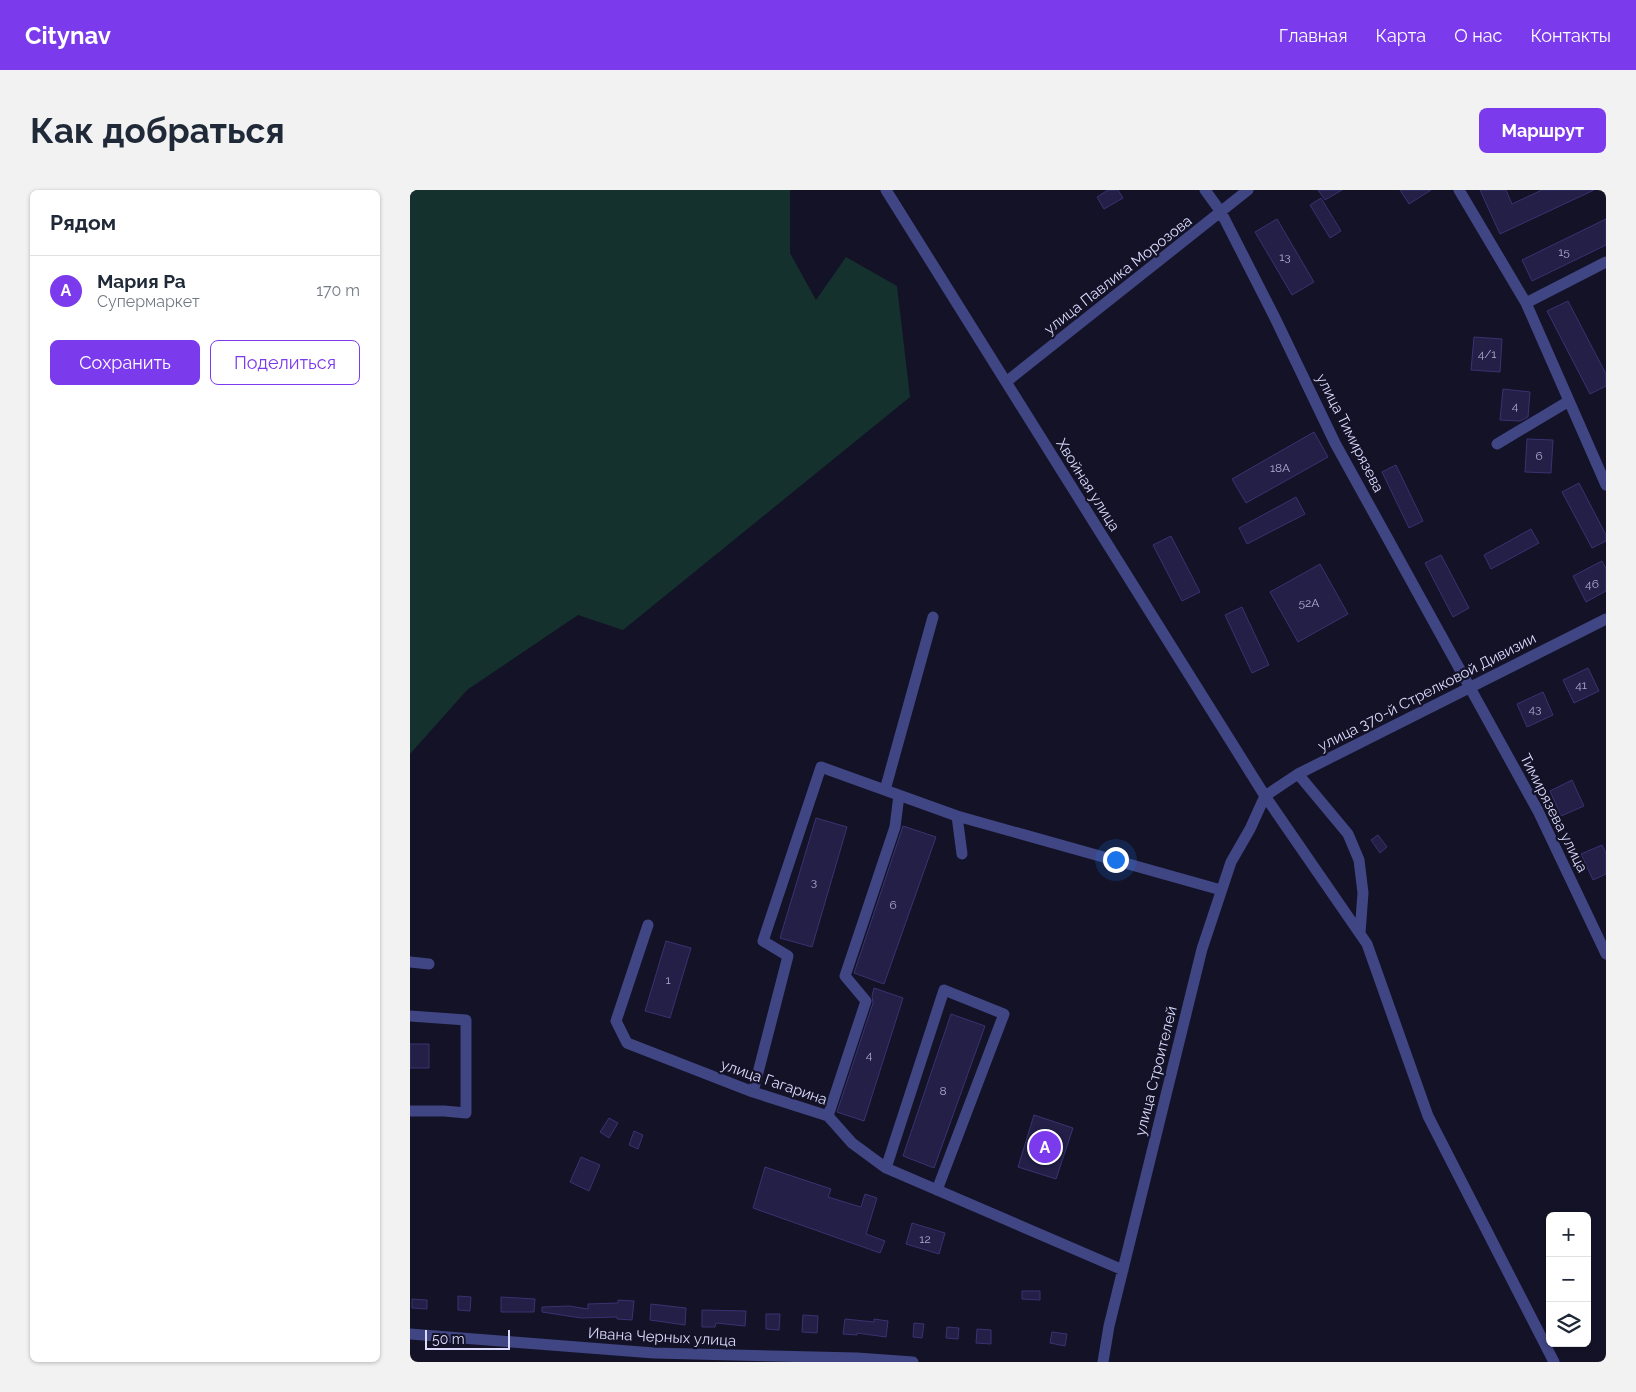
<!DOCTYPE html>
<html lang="ru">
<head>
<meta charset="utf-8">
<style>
  body { margin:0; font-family:Raleway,sans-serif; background:#f2f2f3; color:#1f2937 }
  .controls { position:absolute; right:15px; bottom:15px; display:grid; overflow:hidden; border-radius:8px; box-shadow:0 1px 4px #0004 }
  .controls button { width:45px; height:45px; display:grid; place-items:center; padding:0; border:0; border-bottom:1px solid #e0e1e3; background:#fff; color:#1f2937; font:25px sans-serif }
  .scale { position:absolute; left:15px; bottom:12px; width:85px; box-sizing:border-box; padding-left:5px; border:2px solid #dadafd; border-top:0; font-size:14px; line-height:18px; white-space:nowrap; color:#dadafd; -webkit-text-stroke:4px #131227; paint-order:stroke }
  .you { position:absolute; left:705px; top:669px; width:18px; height:18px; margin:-12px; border:4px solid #fff; border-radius:50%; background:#1a73e8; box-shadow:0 0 0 8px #1a73e833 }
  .badge { display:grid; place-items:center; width:32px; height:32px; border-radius:50%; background:#7c3aed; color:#fff; font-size:16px; font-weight:700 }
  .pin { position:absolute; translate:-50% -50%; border:2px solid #fff; box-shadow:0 1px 5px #0006 }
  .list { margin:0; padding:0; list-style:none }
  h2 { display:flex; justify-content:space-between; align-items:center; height:65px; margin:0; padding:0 20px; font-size:21px }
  h2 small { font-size:16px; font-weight:400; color:#747a83 }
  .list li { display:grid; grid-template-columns:32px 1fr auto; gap:15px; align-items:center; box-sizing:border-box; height:70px; padding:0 20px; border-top:1px solid #e0e1e3 }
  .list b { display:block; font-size:19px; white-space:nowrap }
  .list p { margin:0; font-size:16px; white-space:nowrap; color:#747a83 }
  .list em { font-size:16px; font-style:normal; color:#747a83 }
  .actions { display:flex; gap:10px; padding:15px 20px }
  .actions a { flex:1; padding:11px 0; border:1px solid #7c3aed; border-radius:8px; text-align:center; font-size:18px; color:#7c3aed }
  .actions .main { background:#7c3aed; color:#fff }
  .icon { flex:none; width:28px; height:28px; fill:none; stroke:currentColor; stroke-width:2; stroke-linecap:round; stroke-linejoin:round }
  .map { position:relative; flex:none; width:1196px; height:1172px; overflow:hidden; border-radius:8px }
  header { display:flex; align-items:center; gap:30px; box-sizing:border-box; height:70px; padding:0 25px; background:#7c3aed; color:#fff }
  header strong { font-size:24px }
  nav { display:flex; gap:28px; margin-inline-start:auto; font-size:18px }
  .intro { display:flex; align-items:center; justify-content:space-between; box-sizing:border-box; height:120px; padding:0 30px }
  h1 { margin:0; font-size:35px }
  .button { padding:12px 22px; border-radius:8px; background:#7c3aed; color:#fff; font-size:18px; font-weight:700 }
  main { display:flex; gap:30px; padding:0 30px }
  aside { flex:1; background:#fff; border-radius:8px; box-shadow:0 1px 4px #0004 }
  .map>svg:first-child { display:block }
</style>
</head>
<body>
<header>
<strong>Citynav</strong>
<nav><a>Главная</a><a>Карта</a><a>О нас</a><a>Контакты</a></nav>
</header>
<div class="intro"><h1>Как добраться</h1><a class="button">Маршрут</a></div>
<main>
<aside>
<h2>Рядом<small></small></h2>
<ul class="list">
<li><span class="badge">A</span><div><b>Мария Ра</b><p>Супермаркет</p></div><em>170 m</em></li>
</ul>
<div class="actions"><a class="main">Сохранить</a><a>Поделиться</a></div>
</aside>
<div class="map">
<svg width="1196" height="1172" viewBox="0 0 1196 1172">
  <rect width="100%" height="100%" fill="#131227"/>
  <path fill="#15312d" d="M0,0H380V63L406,110L436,67L487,96L500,207L213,440L168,425L57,500L0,564Z"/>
  <path fill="#231f47" stroke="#383371" d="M698,0H708L713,8L694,19L687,7Z
    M908,0H932L915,10Z
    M990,0H1021L999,14Z
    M1070,0H1096L1102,14L1132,0H1184L1090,44Z
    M911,8L931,41L920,48L900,15Z
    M867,29L904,92L882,105L845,42Z
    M1196,29V55L1122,91L1112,70Z
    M1158,111L1196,184V196L1180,204L1137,121Z
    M1064,147L1092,149L1090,182L1061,180Z
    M1093,199L1120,202L1118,227L1110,231L1090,230Z
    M904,242L918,267L836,313L822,289Z
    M1117,249L1143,250L1141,283L1115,282Z
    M986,275L1013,331L999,338L972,282Z
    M1169,293L1196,345V351L1182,358L1152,302Z
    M886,307L895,324L837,354L829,338Z
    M1121,339L1129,353L1081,379L1074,365Z
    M761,346L790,402L772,411L743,355Z
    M1031,365L1059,418L1043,427L1015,373Z
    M1192,371L1196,378V401L1176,412L1163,386Z
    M910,374L938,424L888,452L860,402Z
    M832,417L859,475L842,483L815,425Z
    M1178,478L1189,501L1164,513L1153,490Z
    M1133,502L1143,525L1117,537L1107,514Z
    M1162,590L1174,616L1151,626L1140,601Z
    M406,628L437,637L402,757L370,748Z
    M493,636L526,647L474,794L444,783Z
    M968,645L977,657L970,663L961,650Z
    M1192,655L1196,663V684L1183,690L1171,664Z
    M256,751L281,758L260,828L235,821Z
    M464,798L493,808L454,931L427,922L463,813L462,806Z
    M541,824L575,836L524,978L493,966Z
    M0,854H19V878H0Z
    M624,925L663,938L646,989L608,977Z
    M199,928L208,933L199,948L190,942Z
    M224,941L233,945L228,959L219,955Z
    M171,967L190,975L179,1001L160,992Z
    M355,977L421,999L418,1007L451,1017L455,1004L467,1008L456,1044L475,1051L470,1063L343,1018Z
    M502,1033L535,1043L529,1064L496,1054Z
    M612,1101H630V1110L612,1109Z
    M48,1106L61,1107L60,1121L48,1120Z
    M91,1107L125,1109L124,1122H91Z
    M2,1109L17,1110V1119L2,1118Z
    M208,1110L224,1111L222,1130L207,1129V1127L171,1128L132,1122V1117L159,1116L178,1119V1114L208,1113Z
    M241,1114L276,1118L275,1135L240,1130Z
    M292,1120L336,1121L335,1136L306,1133L305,1137H292Z
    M356,1124H370L369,1140L356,1139Z
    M393,1125L408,1126L407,1143L392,1142Z
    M435,1129L464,1132V1129L478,1131L476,1147L447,1143V1145L433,1144Z
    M504,1133L514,1134L512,1148L503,1147Z
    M537,1137L549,1138L548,1149L536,1148Z
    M567,1139L581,1140V1154L566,1153Z
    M642,1142L657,1144L655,1156L640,1153Z"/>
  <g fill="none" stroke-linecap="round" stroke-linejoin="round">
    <path stroke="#404583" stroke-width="11" d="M476,0L855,606L957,754L1018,926L1144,1172
      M795,0L811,22L865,128L925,253L1128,621L1196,764
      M1049,0L1116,113L1196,295
      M1116,113L1196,72
      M596,192L838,0
      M1087,254L1159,211
      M888,584L938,644L949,670L953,703L950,743
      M475,600L523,427
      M855,606L888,584L1196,429
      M547,626L811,700
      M238,735L206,831L217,853L343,902L418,926L442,953L476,978L713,1080
      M0,772L19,774
      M0,826L56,830V923L34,921H0
      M343,902L378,766L353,751L411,577L547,626L552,664
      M418,926L456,811L435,786L485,637L489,605
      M476,978L534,800L594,824L527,1000
      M0,1144L244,1163L447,1168L503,1172
      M693,1172L699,1136L792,759L821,672L840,639L855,606"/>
  </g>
  <g text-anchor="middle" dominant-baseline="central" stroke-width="4.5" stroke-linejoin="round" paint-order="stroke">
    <g font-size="12" fill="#acabd0">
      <text x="1154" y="62">15</text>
      <text x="875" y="67">13</text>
      <text x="1077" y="164">4/1</text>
      <text x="1105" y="216">4</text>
      <text x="1129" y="266">6</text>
      <text x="870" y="278">18А</text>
      <text x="1182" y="394">46</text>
      <text x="899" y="413">52А</text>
      <text x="1171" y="495">41</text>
      <text x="1125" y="519">43</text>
      <text x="404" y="692">3</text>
      <text x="483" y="715">6</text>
      <text x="258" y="790">1</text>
      <text x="459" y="865">4</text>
      <text x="533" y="901">8</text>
      <text x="515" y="1049">12</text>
    </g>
    <g font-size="15" fill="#dadafd" stroke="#131227">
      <text transform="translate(708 85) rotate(-38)">улица Павлика Морозова</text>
      <text transform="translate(940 243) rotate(63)">улица Тимирязева</text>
      <text transform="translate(678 295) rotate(58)">Хвойная улица</text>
      <text transform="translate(1017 502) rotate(-27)">улица 370-й Стрелковой Дивизии</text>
      <text transform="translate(1144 623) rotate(63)">Тимирязева улица</text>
      <text transform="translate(746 881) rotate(-76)">улица Строителей</text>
      <text transform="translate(364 892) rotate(19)">улица Гагарина</text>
      <text transform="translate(252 1147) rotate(3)">Ивана Черных улица</text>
    </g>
  </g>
</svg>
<div class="controls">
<button>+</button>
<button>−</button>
<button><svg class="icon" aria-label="layers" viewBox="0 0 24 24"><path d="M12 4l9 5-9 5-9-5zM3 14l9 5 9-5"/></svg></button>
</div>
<div class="scale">50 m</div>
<div class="you"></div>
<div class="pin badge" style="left:635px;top:957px">A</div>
</div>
</main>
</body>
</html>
